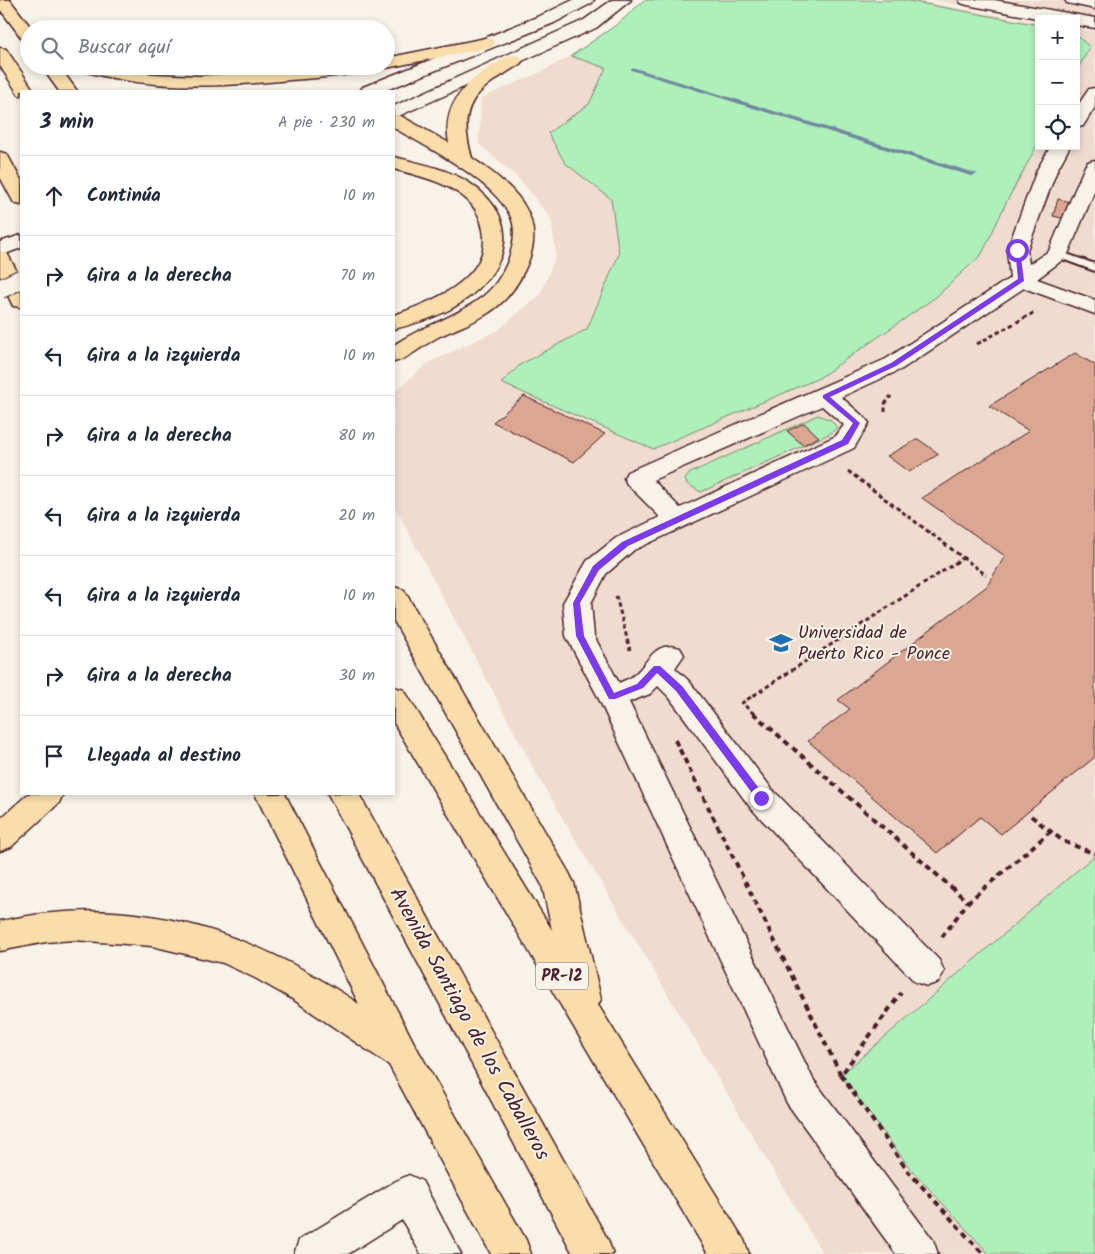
<!DOCTYPE html>
<html lang="es">
<head>
<meta charset="utf-8">
<style>
  body { margin:0; font-family:Kalam,sans-serif; background:#f6f6f7; color:#1f2937 }
  .controls { position:absolute; right:15px; top:15px; display:grid; overflow:hidden; border-radius:0px; box-shadow:0 2px 8px #0003 }
  .controls button { width:45px; height:45px; display:grid; place-items:center; padding:0; border:0; border-bottom:1px solid #e0e1e3; background:#fff; color:#1f2937; font:25px sans-serif }
  .stop { position:absolute; width:15px; height:15px; margin:-11px; border:4px solid #7c3aed; border-radius:50%; background:#fff }
  .stop.end { background:#7c3aed; border-color:#fff; box-shadow:0 1px 5px #0008 }
  .list { margin:0; padding:0; list-style:none }
  h2 { display:flex; justify-content:space-between; align-items:center; height:65px; margin:0; padding:0 20px; font-size:21px }
  h2 small { font-size:16px; font-weight:400; color:#747a83 }
  .list li { display:grid; grid-template-columns:32px 1fr auto; gap:15px; align-items:center; box-sizing:border-box; height:80px; padding:0 20px; border-top:1px solid #e0e1e3 }
  .list b { display:block; font-size:19px; white-space:nowrap }
  .list em { font-size:16px; font-style:normal; color:#747a83 }
  .icon { flex:none; width:28px; height:28px; fill:none; stroke:currentColor; stroke-width:2; stroke-linecap:round; stroke-linejoin:round }
  .map { position:relative; flex:none; width:1095px; height:1254px; overflow:hidden }
  .search { position:absolute; background:#fff; box-shadow:0 2px 8px #0003; left:20px; top:20px; width:375px; height:55px; display:flex; align-items:center; gap:12px; box-sizing:border-box; padding:0 18px; border-radius:28px; color:#747a83; font-size:19px }
  .panel { position:absolute; background:#fff; box-shadow:0 2px 8px #0003; left:20px; top:90px; width:375px; height:705px; border-radius:0px }
  .map>svg:first-child { display:block }
</style>
</head>
<body>
<div class="map">
<svg width="1095" height="1254" viewBox="0 0 1095 1254">
  <rect width="100%" height="100%" fill="#f7f3e8"/>
  <filter id="ink" filterUnits="userSpaceOnUse"><feTurbulence type="fractalNoise" baseFrequency=".02" numOctaves="2"/><feDisplacementMap in="SourceGraphic" scale="10" xChannelSelector="R" yChannelSelector="G"/><feConvolveMatrix kernelMatrix="1 2 1 2 8 2 1 2 1" color-interpolation-filters="sRGB"/></filter>
  <g filter="url(#ink)">
    <path fill="#efdcce" d="M653,0H913L1039,22V146H1076V28L1095,31V1254H823L541,782L394,505V392L428,363L498,330L540,295L556,256L551,218L521,181L479,144L481,98L537,74L571,56Z
      M931,0H1095V30L1076,27V19L1039,20Z"/>
    <path fill="#aef0ba" stroke="#7c8872" d="M644,0H903L1039,25V142L1007,201L982,254L936,297L819,378L653,449L501,383L521,364L587,329L619,254L611,199L565,163L548,133L589,104L606,68L571,56L619,23Z
      M1076,35L1090,47L1076,72Z
      M818,415L831,420L837,428L829,434L701,492L687,484L685,479L690,473Z
      M1095,855V1254H989L910,1168L841,1075Z"/>
    <g fill="none" stroke-linecap="round" stroke-linejoin="round">
      <path fill="#71889f" fill-rule="evenodd" d="M631,68H635L978,174L971,176L631,70Z"/>
    </g>
    <path fill="#dca792" stroke="#4a1f2b" d="M1058,199L1071,202L1066,219L1053,216Z
      M1075,353L1095,365V757L1001,834L980,817L937,853L808,741L850,709L838,700L987,586L1005,556L922,498L1029,431L989,406Z
      M524,396L605,434L574,462L493,422Z
      M804,423L819,437L803,445L787,431Z
      M918,439L939,454L909,472L887,456Z"/>
    <g fill="none" stroke-linecap="round" stroke-linejoin="round">
      <defs>
        <path id="service" d="M1058,251L1095,264V271L1054,256L1053,254L1054,252Z"/>
        <path id="minor" d="M1095,88V107L1083,126L1076,128V108L1089,89Z
          M1051,146H1070L1057,170L1027,250L1029,264L1049,251L1085,166L1088,162L1095,160V190L1068,254L1065,258L1037,279L1095,300V314L1024,288L902,369L841,397L865,418L869,423L854,448L634,550L606,574L591,603L594,636L619,683C622,681 627,680 630,678C648,666 653,639 680,648L684,655L675,668L689,681L772,789L939,960L944,971L939,982L927,986L915,982L750,807L669,697L658,686L650,694L629,702L813,1079L933,1240L938,1254H896L787,1103L598,697L566,636L563,603L587,561L616,538L660,517L627,484L624,478L627,472L886,359L1010,278L1007,250L1037,170ZM822,406L844,425L836,436L680,508L653,480Z
          M409,1175L422,1181L461,1254H421L402,1220L348,1254H294L299,1240L396,1181Z"/>
        <path id="tertiary" d="M573,0H594L592,3L554,23L384,91H360L363,87L542,15Z
          M612,0H631L596,28L394,118V106L584,20Z
          M959,0H994L1095,18V28L1076,25V19H1042L967,5L961,3Z
          M1065,0H1095V9L1067,3Z
          M21,235V248L0,256V242Z"/>
        <path id="motorway" d="M0,0H10L32,29H29V41L23,40L0,9Z
          M486,38L492,39L495,43L492,47L386,68L379,66H386V58Z
          M0,48L6,49L34,91H21V95H19L0,66Z
          M514,55L520,56L523,60L520,64C476,91 456,102 472,158C511,185 550,215 526,267C519,283 508,299 494,309C478,321 458,328 440,336C424,344 410,358 394,362V345C420,327 452,319 478,300C493,290 503,275 509,258C513,246 516,232 512,220C499,183 427,147 394,128V114L401,116L449,143C442,110 460,87 487,69C495,64 504,57 514,55Z
          M41,66H59L77,91H59Z
          M76,66H105L153,74L199,76L324,66H376L373,70C346,76 318,78 290,80C215,87 153,91 79,70Z
          M0,152L7,154L21,180V205L14,203L0,177Z
          M394,157C422,164 456,170 479,190C531,234 494,288 445,312C430,319 410,325 394,329V315C429,303 493,279 483,230C481,218 475,206 465,198C445,181 418,176 394,169Z
          M0,251L7,253L21,279V307L13,306L0,279Z
          M394,587L404,590L569,873L574,883L601,999L598,1005L744,1240L749,1254H708L394,723V687L404,690L552,930L542,885L394,621Z
          M28,794H63L59,803L11,847L0,851V819Z
          M255,794H285L414,1043L526,1240L531,1254H491L389,1065L294,1000L255,978L223,963L152,946L74,940L46,942L0,951V921C17,918 35,914 52,913C166,902 267,942 359,1004Z
          M328,794H359L608,1240L613,1254H573Z"/>
      </defs>
      <use href="#service" stroke="#4a1f2b" stroke-width="4"/>
      <use href="#minor" stroke="#4a1f2b" stroke-width="3"/>
      <use href="#tertiary" stroke="#4a1f2b" stroke-width="3"/>
      <use href="#motorway" stroke="#4a1f2b" stroke-width="3"/>
      <path stroke="#4a1f2b" stroke-width="3" stroke-dasharray="4.5 3" stroke-linecap="butt" d="M977,344L1035,312
        M885,412V404L891,396
        M848,471L986,575
        M616,596L630,650
        M754,714L742,703L963,558"/>
      <path stroke="#4a1f2b" stroke-width="4" stroke-dasharray="6 4.5" stroke-linecap="butt" d="M753,713L968,902
        M675,740L841,1075L901,993
        M1031,816L1063,841L1095,854
        M942,937L968,902L1051,831
        M841,1075L907,1170L983,1254"/>
      <use href="#service" fill="#f7f3e8" fill-rule="evenodd"/>
      <use href="#minor" fill="#f7f3e8" fill-rule="evenodd"/>
      <use href="#tertiary" fill="#f7f3e8" fill-rule="evenodd"/>
      <use href="#motorway" fill="#f9deab" fill-rule="evenodd"/>
      <defs>
        <path id="tertiary-bridge" d="M0,289L21,279"/>
      </defs>
      <use href="#tertiary-bridge" stroke="#4a1f2b" stroke-width="21" stroke-linecap="butt"/>
      <use href="#tertiary-bridge" stroke="#f7f3e8" stroke-width="19"/>
    </g>
  </g>
  <path fill="#7c3aed" d="M1015,249L1020,250L1024,281L896,366L830,397L860,423L848,444L628,546L599,570L580,603L584,636L614,693L637,684L654,666H660L682,686L764,795V801H758L676,691L657,673L643,688L615,699H609L576,636L573,603L593,566L622,542L842,440L853,423L823,398V395L891,363L1018,279Z"/>
  <defs>
    <symbol id="university-bare" viewBox="-9 -9 18 18"><path d="M0-5L7-2L0 1L-7-2ZM-4 1L0 2.5L4 1V4Q0 6-4 4Z" fill="#1f6fb2" stroke="#f7f3e8" stroke-width="2.5" paint-order="stroke"/></symbol>
  </defs>
  <g fill-rule="evenodd">
    <use href="#university-bare" x="765" y="627" width="32" height="32"/>
  </g>
  <g text-anchor="middle" dominant-baseline="central" stroke-width="4" stroke-linejoin="round" paint-order="stroke">
    <rect fill="#f7f3e8" stroke="#7e5f64" stroke-width="1" x="536" y="962.5" width="52" height="27" rx="4"/>
    <g font-size="16" font-weight="bold" fill="#4a1f2b">
      <text x="562" y="976">PR-12</text>
    </g>
    <g font-size="18" fill="#4a1f2b" stroke="#f7f3e8" text-anchor="start">
      <text x="798" y="633">Universidad de<tspan x="798" dy="21">Puerto Rico - Ponce</tspan></text>
    </g>
    <g font-size="21" fill="#4a1f2b" stroke="#f7f3e8">
      <text transform="translate(469 1024) rotate(61)">Avenida Santiago de los Caballeros</text>
    </g>
  </g>
</svg>
<div class="controls">
<button>+</button>
<button>−</button>
<button><svg class="icon" aria-label="locate" viewBox="0 0 24 24"><circle cx="12" cy="12" r="6"/><path d="M12 2v4M12 18v4M2 12h4M18 12h4"/></svg></button>
</div>
<div class="stop" style="left:1017px;top:250px"></div>
<div class="stop end" style="left:761px;top:798px"></div>
<div class="search"><svg class="icon" aria-label="search" viewBox="0 0 24 24"><circle cx="10" cy="10" r="6"/><path d="M15 15l6 6"/></svg>Buscar aquí</div>
<section class="panel">
<h2>3 min<small>A pie · 230 m</small></h2>
<ul class="list">
<li><svg class="icon" aria-label="ahead" viewBox="0 0 24 24"><path d="M12 20V5M6 11l6-6 6 6"/></svg><div><b>Continúa</b></div><em>10 m</em></li>
<li><svg class="icon" aria-label="right" viewBox="0 0 24 24"><path d="M7 20v-9h11M14 6l5 5-5 5"/></svg><div><b>Gira a la derecha</b></div><em>70 m</em></li>
<li><svg class="icon" aria-label="left" viewBox="0 0 24 24"><path d="M17 20v-9H6M10 6l-5 5 5 5"/></svg><div><b>Gira a la izquierda</b></div><em>10 m</em></li>
<li><svg class="icon" aria-label="right" viewBox="0 0 24 24"><path d="M7 20v-9h11M14 6l5 5-5 5"/></svg><div><b>Gira a la derecha</b></div><em>80 m</em></li>
<li><svg class="icon" aria-label="left" viewBox="0 0 24 24"><path d="M17 20v-9H6M10 6l-5 5 5 5"/></svg><div><b>Gira a la izquierda</b></div><em>20 m</em></li>
<li><svg class="icon" aria-label="left" viewBox="0 0 24 24"><path d="M17 20v-9H6M10 6l-5 5 5 5"/></svg><div><b>Gira a la izquierda</b></div><em>10 m</em></li>
<li><svg class="icon" aria-label="right" viewBox="0 0 24 24"><path d="M7 20v-9h11M14 6l5 5-5 5"/></svg><div><b>Gira a la derecha</b></div><em>30 m</em></li>
<li><svg class="icon" aria-label="arrive" viewBox="0 0 24 24"><path d="M6 21V4h12l-3 4 3 4H6"/></svg><div><b>Llegada al destino</b></div></li>
</ul>
</section>
</div>
</body>
</html>
